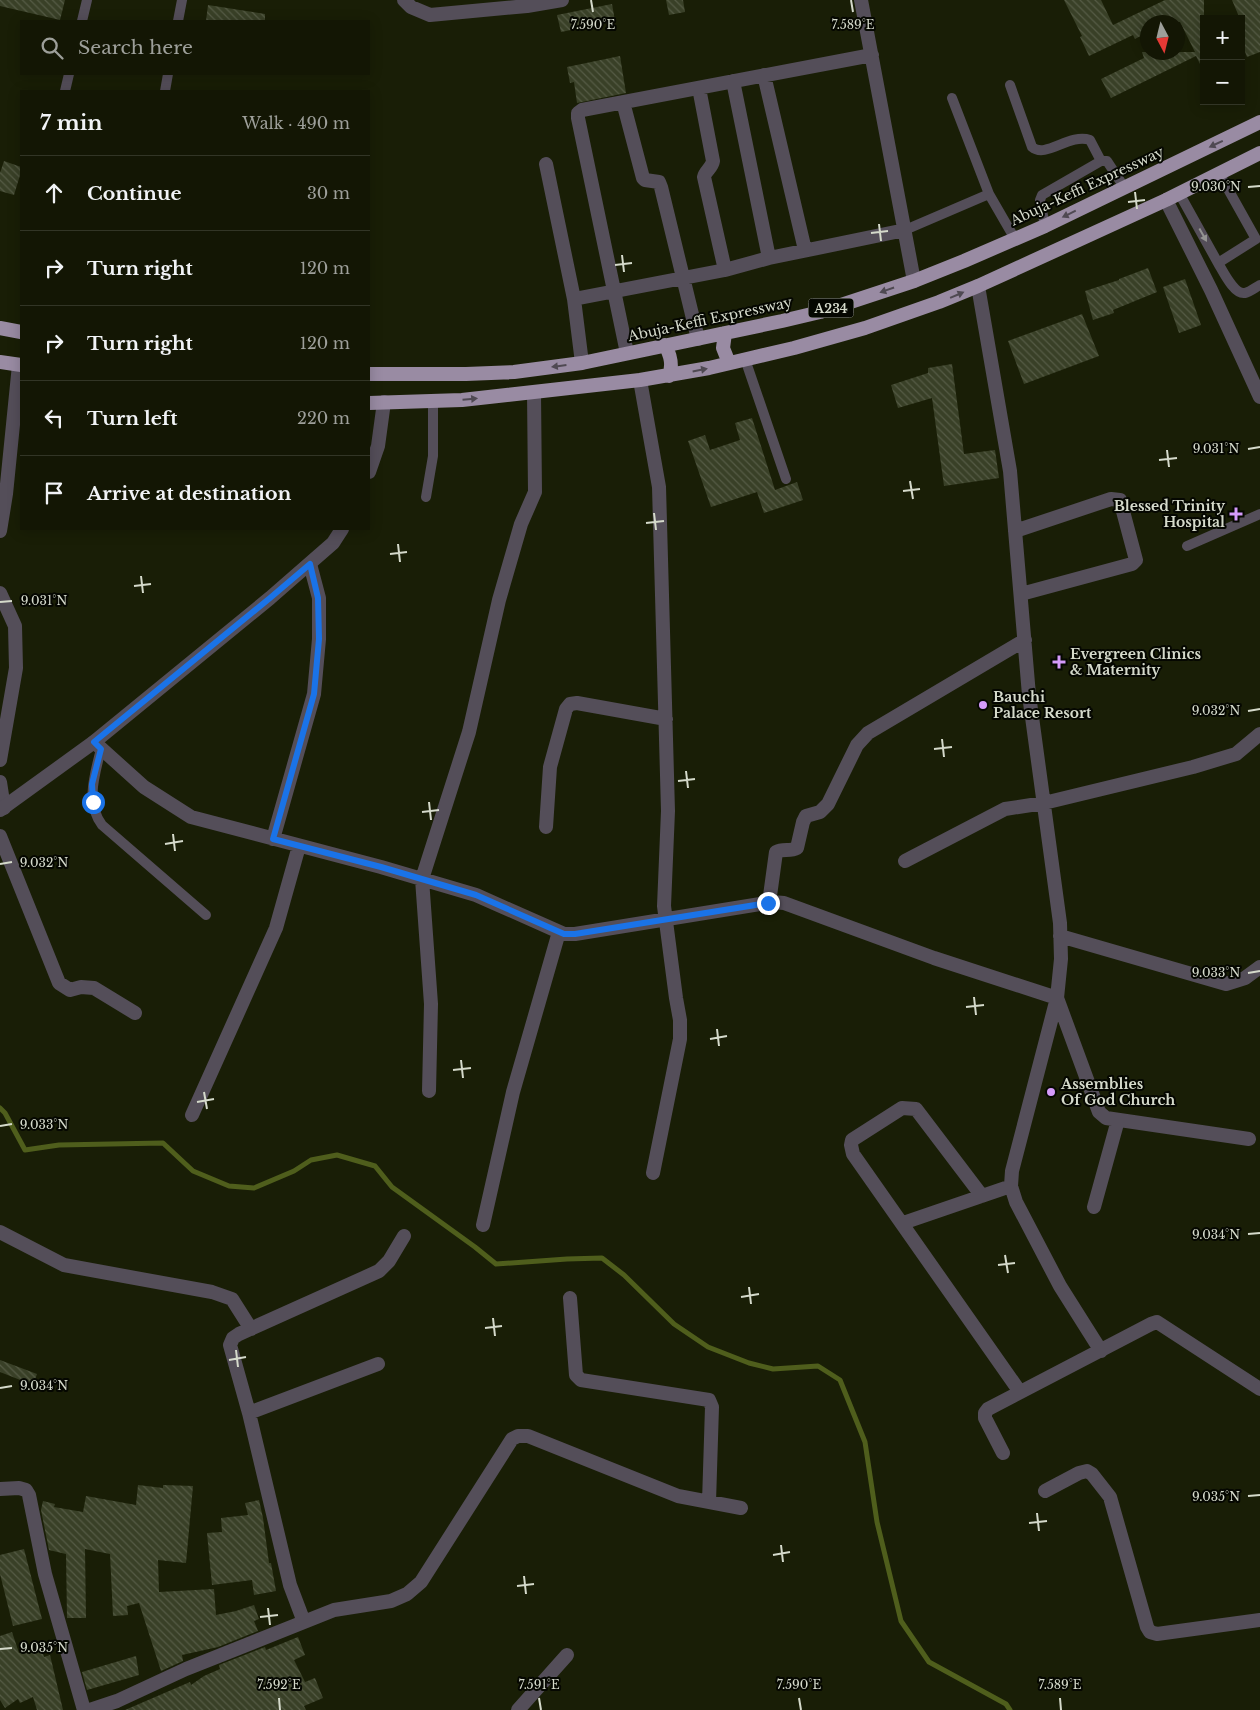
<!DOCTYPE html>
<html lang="en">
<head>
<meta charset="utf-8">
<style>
  body { margin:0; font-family:"Libre Baskerville",serif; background:#1c1f0e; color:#f1f3f6 }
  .controls { position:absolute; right:15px; top:15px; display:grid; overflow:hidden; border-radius:0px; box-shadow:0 2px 12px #0003 }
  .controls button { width:45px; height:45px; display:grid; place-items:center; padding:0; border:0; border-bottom:1px solid #323526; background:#131604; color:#f1f3f6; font:25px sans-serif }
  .compass { position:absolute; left:1140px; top:15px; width:45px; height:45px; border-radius:50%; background:#131604; box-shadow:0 2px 12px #0003; rotate:173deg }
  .stop { position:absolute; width:15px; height:15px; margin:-11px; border:4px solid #1a73e8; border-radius:50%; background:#fff }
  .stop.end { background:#1a73e8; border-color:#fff; box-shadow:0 1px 5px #0008 }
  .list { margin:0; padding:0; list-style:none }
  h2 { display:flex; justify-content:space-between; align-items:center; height:65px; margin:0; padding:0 20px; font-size:21px }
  h2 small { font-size:16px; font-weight:400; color:#9d9f9a }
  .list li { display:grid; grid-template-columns:32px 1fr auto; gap:15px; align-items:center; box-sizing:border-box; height:75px; padding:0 20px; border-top:1px solid #323526 }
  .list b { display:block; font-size:19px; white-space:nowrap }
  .list em { font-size:16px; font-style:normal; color:#9d9f9a }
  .icon { flex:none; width:28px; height:28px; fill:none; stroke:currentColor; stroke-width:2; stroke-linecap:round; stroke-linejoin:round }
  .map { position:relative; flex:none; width:1260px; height:1710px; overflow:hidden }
  .search { position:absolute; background:#131604; box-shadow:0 2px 12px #0003; left:20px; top:20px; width:350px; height:55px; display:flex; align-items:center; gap:12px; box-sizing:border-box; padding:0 18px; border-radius:0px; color:#9d9f9a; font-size:19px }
  .panel { position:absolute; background:#131604; box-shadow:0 2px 12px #0003; left:20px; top:90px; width:350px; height:440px; border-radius:0px }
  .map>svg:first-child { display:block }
</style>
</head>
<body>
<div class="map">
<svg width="1260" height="1710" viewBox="0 0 1260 1710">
  <defs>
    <pattern id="building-back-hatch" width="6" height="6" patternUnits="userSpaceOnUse" patternTransform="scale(1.25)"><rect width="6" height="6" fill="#394027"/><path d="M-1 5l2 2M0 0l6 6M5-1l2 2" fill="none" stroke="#555b45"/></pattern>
  </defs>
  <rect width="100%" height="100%" fill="#191e06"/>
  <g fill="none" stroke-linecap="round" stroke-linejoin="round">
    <path stroke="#4f5e1c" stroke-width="5" d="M0,1108L5,1113L25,1150L59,1145L163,1143L193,1171L229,1186L254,1188L294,1171L311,1160L337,1155L375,1166L392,1187L475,1247L496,1264L567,1259L602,1258L624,1275L674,1324L708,1347L749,1363L773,1369L818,1366L840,1380L865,1442L877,1522L901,1621L929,1662L1006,1704L1010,1710"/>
  </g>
  <path fill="url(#building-back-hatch)" d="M0,0H65L60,20L0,6Z
    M666,0H683L685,12L669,15Z
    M1064,0H1101L1113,25L1165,0H1204V72L1196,56L1111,98L1101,79L1144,58L1142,52H1195L1180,22H1148V32L1135,39L1133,35L1089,56L1080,37L1082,36Z
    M1232,0H1260V52L1247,57L1241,41V19H1240Z
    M612,4L615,21L561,32L557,15Z
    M208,5L265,14V21H206Z
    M620,56L626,93L577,103L574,82L570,83L567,67Z
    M4,161L21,167V172L14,195L0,191V173Z
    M1148,268L1157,292L1113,310L1114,313L1093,320L1085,291L1119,280V279Z
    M1185,279L1201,325L1179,333L1163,287Z
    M1082,314L1099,356L1024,384L1008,341Z
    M952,364L964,454L995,450L999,478L944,486L932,398L898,408L891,385L928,373V368Z
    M752,418L775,490L797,482L803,500L764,513L757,492L711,507L688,441L705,435L710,450L740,440L735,423Z
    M0,1360L37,1374L33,1385L0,1372Z
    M138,1485L163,1488V1485L193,1486L186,1563L158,1560L159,1592L214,1589L216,1615L236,1611L254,1605L259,1619L254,1621L258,1631L218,1647L182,1655L183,1661L161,1671L139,1603L127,1606L128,1615L113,1616L110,1554L85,1549L86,1618H67L66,1554L49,1550L41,1510L43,1501L55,1504L54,1507L83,1512L86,1496L136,1505Z
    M259,1500L263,1518L269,1563H271L276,1591L254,1595L252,1580L212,1585L207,1533L222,1532L221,1518L248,1515L245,1503Z
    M24,1549L42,1619L13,1626L0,1574V1555Z
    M12,1632L19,1653L41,1647L44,1657L50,1655L63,1710H37L33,1697L20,1703L18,1699L5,1708L0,1700V1636Z
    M298,1637L305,1655L294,1660L305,1682L315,1678L323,1698L304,1706L306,1710H125L190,1682L191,1685L204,1676L220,1669L219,1665L265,1647L266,1650Z
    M136,1656L139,1675L87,1690L82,1672Z"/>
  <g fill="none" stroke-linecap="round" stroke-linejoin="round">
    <path stroke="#544e59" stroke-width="10" d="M82,21L87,0
      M178,21L182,0
      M1010,85L1032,147C1046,159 1069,133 1090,140L1101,161
      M65,91L69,74
      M165,91L168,74
      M952,98L989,194L1015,239
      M1179,193L1218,263L1256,239L1219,173
      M1045,226L1040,200L1042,195L1101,161H1107L1124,187
      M905,230L989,194
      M1218,263C1223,271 1234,295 1245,293C1250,292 1256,287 1260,285
      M745,359L786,479
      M426,497L433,456V401
      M1187,546L1260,514
      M101,749C95,774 85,802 102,825L206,915"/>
    <path stroke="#544e59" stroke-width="14" d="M404,0L411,7L430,15L527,6L562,0
      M861,0L914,281
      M764,75L805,250
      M733,81L769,258
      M699,88L713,161C712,168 705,171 704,177L725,270
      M623,102L643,178L645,180L659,182L661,187L698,339
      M546,164L574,299L582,363
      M1166,200L1211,290L1260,397
      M978,286L1010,471L1029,695L1060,923L1061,959L1057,998L1012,1171L1011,1186L1016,1202L1060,1286L1101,1351
      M574,299L725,270L769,258L905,230
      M627,353L578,118V113L582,110L872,55
      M640,380L659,487L668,811L664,906L676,998L680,1020V1039L653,1173
      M0,531L6,494L19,365
      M1015,531L1111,499L1120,500L1136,560L1132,564L1021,594
      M0,593L15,626L16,668L0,760
      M94,742L144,787L191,817L381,867L476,895L564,934H575L772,902L784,903L934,958L1057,998L1099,1112L1106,1118L1249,1139
      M0,782L4,808
      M546,827L550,767L566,709L570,704L577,703L666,719
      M0,836L59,983L70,990L81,987L94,988L135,1013
      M273,839L314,694L319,639V598L310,564
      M905,861L1005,809L1044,803L1193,767L1236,754L1260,734
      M769,903L776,852C783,848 790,852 797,848L803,822L806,816L820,812L828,804L857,745L868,733L1025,640
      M1060,936L1226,984L1245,978L1260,967
      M429,1091L431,1004L422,879L469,732L499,600L521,524L535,492L534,393
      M192,1115L276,928L299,846
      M982,1196L916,1109L902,1108L852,1140L851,1145L853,1154L1020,1392
      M1094,1207L1118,1120
      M903,1223L1011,1186
      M483,1225L513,1092L559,932
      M0,1232L64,1265L212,1292L232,1299L251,1329
      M570,1298L576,1375L581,1380L709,1400L712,1407L709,1502
      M249,1413L378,1364
      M1003,1453L985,1418V1413L988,1409L1151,1324L1157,1322L1260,1389
      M0,1489L19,1488L26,1490L29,1495L45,1574L84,1710
      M1045,1491L1079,1473L1087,1471L1092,1474L1110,1497L1147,1627L1150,1632L1157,1634L1260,1620
      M304,1622L290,1585L249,1413L230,1345L233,1338L239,1334L379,1271L389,1261L404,1236
      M90,1710L117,1701L186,1669L334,1610L391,1601L407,1594L421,1582L512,1439L518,1436H528L678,1496L741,1508
      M518,1710L567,1655"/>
    <path stroke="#544e59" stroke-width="14" d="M369,472L378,446L384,402
      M0,810L94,742L270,598L333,543L342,529"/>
    <path stroke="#998ba3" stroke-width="14" d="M0,328L21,332
      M725,333L723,348L729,363
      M665,345C671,356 673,365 669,376
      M0,362L21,365
      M369,374H466L514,372L582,363L782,321L820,312L914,281L964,261L1045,226L1260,122
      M369,403L462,400L640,380L709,368L794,348L865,328L939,302L978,286L1166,200L1260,153"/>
  </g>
  <defs><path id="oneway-solid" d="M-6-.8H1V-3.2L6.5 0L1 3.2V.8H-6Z" transform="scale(1.25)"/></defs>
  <g fill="#4f4952">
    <use href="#oneway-solid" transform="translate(1216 144) rotate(155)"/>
    <use href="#oneway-solid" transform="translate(1069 214) rotate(154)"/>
    <use href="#oneway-solid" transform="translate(887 290) rotate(161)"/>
    <use href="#oneway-solid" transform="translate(957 295) rotate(-23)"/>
    <use href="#oneway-solid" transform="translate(559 366) rotate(173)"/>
    <use href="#oneway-solid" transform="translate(700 370) rotate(-11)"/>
    <use href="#oneway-solid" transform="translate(470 399) rotate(-5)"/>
  </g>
  <use fill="#949492" href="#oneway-solid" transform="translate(1203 235) rotate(61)"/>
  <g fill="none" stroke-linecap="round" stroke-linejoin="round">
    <path stroke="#1a73e8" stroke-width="6" d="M93,802L92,784L101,749L94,742L270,598L310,564L318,598L319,639L314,694L273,839L381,867L476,895L564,934H575L768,903"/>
  </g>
  <path fill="none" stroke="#d5dacb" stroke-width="2" d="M591,0L593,12M851,0L853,12M1248,187L1260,186M1135,192L1137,209M1128,202L1145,200M879,224L881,241M871,233L888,231M622,255L624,272M615,265L632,263M1248,449L1260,447M1167,450L1169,467M1159,460L1177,458M910,481L913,499M903,491L920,489M654,513L656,530M646,523L664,521M398,544L400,562M390,554L407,552M141,576L143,593M134,586L151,584M0,602L12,601M1248,711L1260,709M942,739L944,757M934,749L952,747M686,771L688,788M678,781L695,779M429,802L431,820M422,812L439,810M173,834L175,851M165,844L183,841M0,864L12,862M1248,973L1260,971M974,997L976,1015M966,1007L984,1005M717,1029L719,1046M710,1039L727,1036M461,1060L463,1078M453,1070L471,1068M204,1092L207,1109M197,1102L214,1099M0,1126L12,1124M1248,1234L1260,1233M1005,1255L1008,1273M998,1265L1015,1263M749,1287L751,1304M741,1297L759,1294M493,1318L495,1336M485,1328L502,1326M236,1350L238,1367M229,1360L246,1357M0,1388L12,1386M1248,1496L1260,1495M1037,1513L1039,1531M1029,1523L1047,1521M781,1545L783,1562M773,1555L790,1552M524,1576L526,1594M517,1586L534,1584M268,1608L270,1625M260,1617L278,1615M0,1649L12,1648M279,1698L280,1710M539,1698L541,1710M799,1698L801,1710M1060,1698L1061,1710"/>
  <g fill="#d59bfa" stroke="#050701" stroke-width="2">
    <path d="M1233.5 506.5h5v5h5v5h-5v5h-5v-5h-5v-5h5z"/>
    <path d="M1056.5 654.5h5v5h5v5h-5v5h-5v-5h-5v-5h5z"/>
    <circle cx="983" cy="705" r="5"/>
    <circle cx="1051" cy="1092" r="5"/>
  </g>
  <g text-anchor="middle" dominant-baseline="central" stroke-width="4" stroke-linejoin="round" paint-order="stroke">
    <rect fill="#050701" stroke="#979b8e" stroke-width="1" x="808.5" y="298.5" width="45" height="19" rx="4"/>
    <g font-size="12" font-weight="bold" fill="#d5dacb">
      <text x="831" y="308">A234</text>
    </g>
    <g font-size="14" fill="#d5dacb" stroke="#050701">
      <text transform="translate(1087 186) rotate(-25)">Abuja-Keffi Expressway</text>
      <text transform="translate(710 319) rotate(-12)">Abuja-Keffi Expressway</text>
    </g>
    <g font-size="14" font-weight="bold" fill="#d5dacb" stroke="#050701" text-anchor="start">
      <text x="1225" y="506" text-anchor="end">Blessed Trinity<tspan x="1225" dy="16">Hospital</tspan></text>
      <text x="1070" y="654">Evergreen Clinics<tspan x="1070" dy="16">&amp; Maternity</tspan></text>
      <text x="993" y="697">Bauchi<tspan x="993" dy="16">Palace Resort</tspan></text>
      <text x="1061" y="1084">Assemblies<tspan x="1061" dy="16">Of God Church</tspan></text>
    </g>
  </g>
  <g font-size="12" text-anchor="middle" fill="#d5dacb" stroke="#050701" stroke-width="4" stroke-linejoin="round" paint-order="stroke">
    <text x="593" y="29">7.590°E</text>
    <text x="853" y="29">7.589°E</text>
    <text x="1216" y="191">9.030°N</text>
    <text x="1216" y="453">9.031°N</text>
    <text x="44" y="605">9.031°N</text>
    <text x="1216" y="715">9.032°N</text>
    <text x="44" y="867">9.032°N</text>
    <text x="1216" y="977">9.033°N</text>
    <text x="44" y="1129">9.033°N</text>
    <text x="1216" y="1239">9.034°N</text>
    <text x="44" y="1390">9.034°N</text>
    <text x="1216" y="1501">9.035°N</text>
    <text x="44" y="1652">9.035°N</text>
    <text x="279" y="1689">7.592°E</text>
    <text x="539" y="1689">7.591°E</text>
    <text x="799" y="1689">7.590°E</text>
    <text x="1060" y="1689">7.589°E</text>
  </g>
</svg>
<div class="controls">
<button>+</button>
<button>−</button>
</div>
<svg class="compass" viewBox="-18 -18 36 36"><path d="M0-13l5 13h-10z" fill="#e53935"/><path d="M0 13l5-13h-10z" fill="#9d9f9a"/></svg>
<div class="stop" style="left:93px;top:802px"></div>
<div class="stop end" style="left:768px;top:903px"></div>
<div class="search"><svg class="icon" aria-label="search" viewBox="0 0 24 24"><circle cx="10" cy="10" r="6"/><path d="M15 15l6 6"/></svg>Search here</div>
<section class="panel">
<h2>7 min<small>Walk · 490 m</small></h2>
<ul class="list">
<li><svg class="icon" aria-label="ahead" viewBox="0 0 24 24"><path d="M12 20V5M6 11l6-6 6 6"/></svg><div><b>Continue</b></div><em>30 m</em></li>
<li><svg class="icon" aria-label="right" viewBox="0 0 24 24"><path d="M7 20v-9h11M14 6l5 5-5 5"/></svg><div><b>Turn right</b></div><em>120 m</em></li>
<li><svg class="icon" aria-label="right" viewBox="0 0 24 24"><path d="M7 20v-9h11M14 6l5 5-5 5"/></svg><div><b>Turn right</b></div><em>120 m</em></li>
<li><svg class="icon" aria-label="left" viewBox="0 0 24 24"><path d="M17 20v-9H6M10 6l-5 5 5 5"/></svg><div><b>Turn left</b></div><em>220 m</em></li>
<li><svg class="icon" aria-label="arrive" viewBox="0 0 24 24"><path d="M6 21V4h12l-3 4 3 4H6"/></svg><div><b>Arrive at destination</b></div></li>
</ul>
</section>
</div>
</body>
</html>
